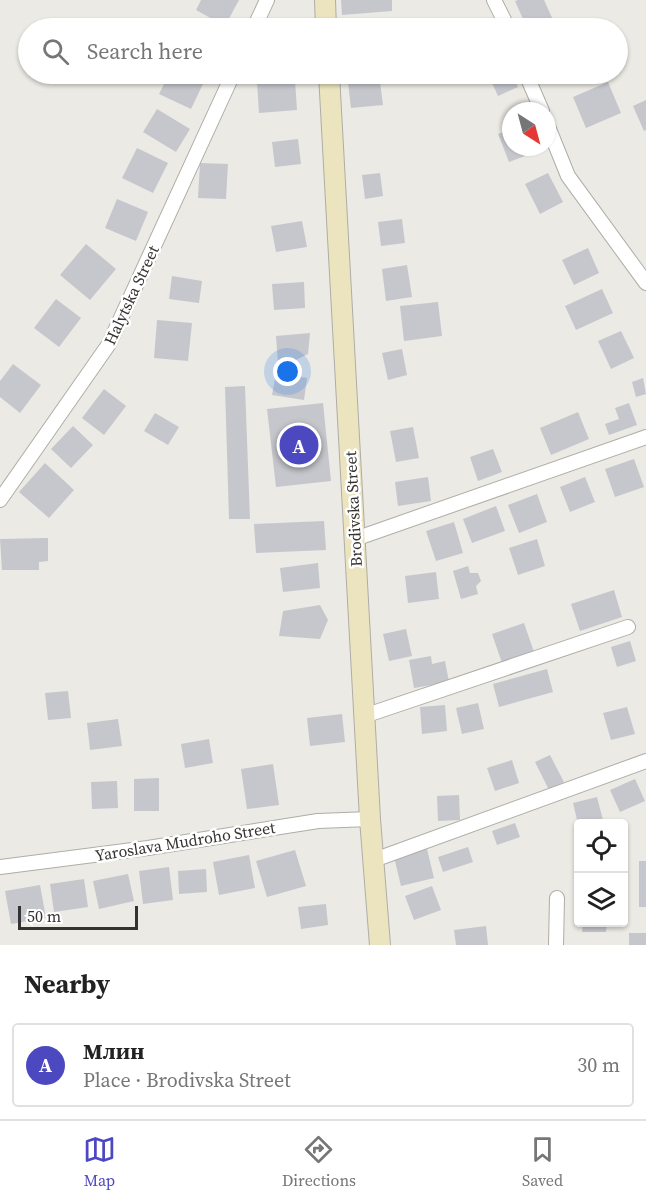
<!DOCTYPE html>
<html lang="en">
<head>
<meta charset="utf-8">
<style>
  body { margin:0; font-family:"Source Serif 4",serif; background:#f6f6f6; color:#222 }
  .controls { position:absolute; right:18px; bottom:18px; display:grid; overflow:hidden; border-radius:6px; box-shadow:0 2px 4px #0004 }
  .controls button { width:54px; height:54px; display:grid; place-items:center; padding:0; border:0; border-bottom:2px solid #e0e0e0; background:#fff; color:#222; font:30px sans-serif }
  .compass { position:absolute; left:502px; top:102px; width:54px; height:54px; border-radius:50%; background:#fff; box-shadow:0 2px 4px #0004; rotate:144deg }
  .scale { position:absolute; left:18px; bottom:15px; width:120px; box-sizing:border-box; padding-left:6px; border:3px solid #343331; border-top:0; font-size:16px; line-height:21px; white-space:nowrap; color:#343331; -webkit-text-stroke:4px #fff; paint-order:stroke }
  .you { position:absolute; left:288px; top:372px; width:21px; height:21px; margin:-15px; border:4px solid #fff; border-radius:50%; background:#1a73e8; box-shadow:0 0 0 9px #1a73e833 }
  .badge { display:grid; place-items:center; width:39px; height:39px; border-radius:50%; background:#4c49c0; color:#fff; font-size:20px; font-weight:700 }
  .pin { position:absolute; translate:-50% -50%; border:3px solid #fff; box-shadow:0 2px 6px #0006 }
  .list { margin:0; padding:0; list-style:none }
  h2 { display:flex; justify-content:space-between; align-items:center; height:78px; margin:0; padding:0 24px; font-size:26px }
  h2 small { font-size:20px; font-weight:400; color:#767676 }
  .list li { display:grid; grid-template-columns:39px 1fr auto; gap:18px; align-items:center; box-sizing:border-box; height:84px; margin:0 12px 12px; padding:0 12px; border:2px solid #e0e0e0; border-radius:6px }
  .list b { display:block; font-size:22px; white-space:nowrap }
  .list p { margin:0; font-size:20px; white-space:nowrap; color:#767676 }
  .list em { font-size:20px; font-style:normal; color:#767676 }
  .icon { flex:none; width:33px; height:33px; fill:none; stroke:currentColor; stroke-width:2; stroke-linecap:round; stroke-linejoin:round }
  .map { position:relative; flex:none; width:646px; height:945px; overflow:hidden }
  .search { position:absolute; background:#fff; box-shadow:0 2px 4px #0004; left:18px; right:18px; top:18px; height:66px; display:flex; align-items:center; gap:15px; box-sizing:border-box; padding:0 21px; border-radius:33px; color:#767676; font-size:22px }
  .sheet { height:174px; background:#fff }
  nav { display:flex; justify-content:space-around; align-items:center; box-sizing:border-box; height:84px; border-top:2px solid #e0e0e0; background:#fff; font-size:16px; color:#767676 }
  nav a { display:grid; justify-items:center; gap:3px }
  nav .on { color:#4c49c0 }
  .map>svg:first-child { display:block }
</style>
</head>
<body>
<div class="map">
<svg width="646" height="945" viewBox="0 0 646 945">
  <rect width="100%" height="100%" fill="#ebeae4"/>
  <path fill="#c6c7cd" d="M201,0H239L225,26L196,10Z
    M341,0H392V11L342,15Z
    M518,0H544L553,20L535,28H527L515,1Z
    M169,74H181L203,84L191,109L159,94Z
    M347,74H379L383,105L351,108Z
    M488,74H512L518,87L498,96Z
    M295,80L297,110L259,113L257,82Z
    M608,82L621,113L586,128L573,97Z
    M646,100V130L644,131L633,106Z
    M157,109L190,129L176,152L143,132Z
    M511,129V147H540L541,150L509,162L498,134Z
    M298,139L301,164L275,167L272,142Z
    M137,148L168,163L153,193L122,178Z
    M200,163L228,164L226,199L198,198Z
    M380,173L383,196L365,199L362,175Z
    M548,173L563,202L540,214L525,184Z
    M117,199L148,212L136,241L105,228Z
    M402,219L405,243L381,246L378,222Z
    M302,221L307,247L276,252L271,226Z
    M86,244L116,269L90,300L60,275Z
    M588,248L599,273L574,285L562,260Z
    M407,265L412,297L386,301L382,269Z
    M172,276L202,281L199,303L169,299Z
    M304,282L305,308L274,310L272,284Z
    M602,289L613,313L576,330L565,306Z
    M56,299L81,318L59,347L34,328Z
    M438,302L442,336L404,341L400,306Z
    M157,320L192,323L188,361L154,358Z
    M621,331L634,358L611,369L598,341Z
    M310,333L308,354L294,361L278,363L276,336Z
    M402,349L407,375L388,380L382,353Z
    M13,364L41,385L20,413L0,397V381Z
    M276,373L307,378L304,400L272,395Z
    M643,378L646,394L636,397L632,382Z
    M245,386L250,519H229L225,387Z
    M104,389L126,406L104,435L82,418Z
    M323,403L331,481L276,487L267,409Z
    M629,403L637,425L609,435L605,424L619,419L615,408Z
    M578,412L589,439L551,455L540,428Z
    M155,413L179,427L168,445L144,431Z
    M73,426L93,445L71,468L51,449Z
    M413,427L419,458L396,462L390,431Z
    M493,449L502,472L478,481L470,457Z
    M634,459L644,487L615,497L605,469Z
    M45,463L74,490L49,518L19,492Z
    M428,477L431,501L398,506L395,482Z
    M585,477L595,502L570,512L560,487Z
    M537,494L547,522L519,533L508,505Z
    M496,506L505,531L472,543L463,519Z
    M324,521L326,550L256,553L254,524Z
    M454,522L463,553L436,561L426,531Z
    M48,538V561L39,562V570H2L0,539Z
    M537,539L545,566L518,575L509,548Z
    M318,563L320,588L283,592L280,568Z
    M468,566L470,573H478L481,581L476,586L478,594L461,599L453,571Z
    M436,572L439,599L408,603L405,576Z
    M614,590L622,617L580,631L571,604Z
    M320,605L328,620L320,639L279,636L283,611Z
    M524,623L534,652L502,663L492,634Z
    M406,629L412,656L389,661L383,634Z
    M630,641L636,661L617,667L611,647Z
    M431,656L432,664L445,661L449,682L414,688L409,660Z
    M547,669L553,692L499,707L493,684Z
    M68,691L71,718L48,720L45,693Z
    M478,703L484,729L462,734L456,708Z
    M445,705L447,731L422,734L420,707Z
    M627,707L635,734L611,740L603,713Z
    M342,714L345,742L310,746L307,718Z
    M118,719L122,746L90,750L87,723Z
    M209,739L213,763L185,768L181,744Z
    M550,755L564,782L549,790L535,762Z
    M512,760L519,783L495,791L487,768Z
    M273,764L279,805L247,809L241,769Z
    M159,778V811H134V779Z
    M635,779L645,801L620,812L610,790Z
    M117,781L118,808L92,809L91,782Z
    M459,795L460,820L438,821L437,796Z
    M597,797L604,824H578L573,803Z
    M515,823L520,837L497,845L492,831Z
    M468,847L473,862L443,872L438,857Z
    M427,849L434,878L401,886L394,857Z
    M295,850L306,886L267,897L256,861Z
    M249,855L255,888L219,895L213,862Z
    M639,861H646V907H639Z
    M169,867L173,900L143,904L139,871Z
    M206,869L207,892L179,894L178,871Z
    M128,874L134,901L99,909L93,881Z
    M84,879L88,907L54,912L50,884Z
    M40,885L46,918L11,924L5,891Z
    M432,886L441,910L414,920L405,896Z
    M326,904L328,925L301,929L298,907Z
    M583,922H607L606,932H582Z
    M486,926L488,945H456L454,930Z
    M629,933H646V945H629Z"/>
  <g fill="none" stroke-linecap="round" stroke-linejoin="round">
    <defs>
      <path id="street" d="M494,0L508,28
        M254,28L267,0
        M526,74L542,111
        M547,124L568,176L646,283
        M0,500L109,344L233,74
        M355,539L646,437
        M364,716L628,627
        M374,860L646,761
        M0,867L148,848L318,821L370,819
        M556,945L557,898"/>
      <path id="secondary" d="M325,0L326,28
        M329,74L370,819L380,945"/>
    </defs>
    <use href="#street" stroke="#aeada7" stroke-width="16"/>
    <use href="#secondary" stroke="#aeada7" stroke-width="22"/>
    <use href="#street" stroke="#fff" stroke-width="14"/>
    <use href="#secondary" stroke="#ebe4be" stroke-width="20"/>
  </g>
  <g text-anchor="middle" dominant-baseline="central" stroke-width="5" stroke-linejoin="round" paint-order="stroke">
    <g font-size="16" fill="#343331" stroke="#fff">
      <text transform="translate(131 295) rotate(-65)">Halytska Street</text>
      <text transform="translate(353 509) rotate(-93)">Brodivska Street</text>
      <text transform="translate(185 841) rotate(-9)">Yaroslava Mudroho Street</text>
    </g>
  </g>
</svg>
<div class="controls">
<button><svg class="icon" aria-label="locate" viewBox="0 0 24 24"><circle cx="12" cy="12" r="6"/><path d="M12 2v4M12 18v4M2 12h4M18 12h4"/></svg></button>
<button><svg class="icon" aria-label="layers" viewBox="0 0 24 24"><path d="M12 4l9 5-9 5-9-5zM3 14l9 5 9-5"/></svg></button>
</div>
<svg class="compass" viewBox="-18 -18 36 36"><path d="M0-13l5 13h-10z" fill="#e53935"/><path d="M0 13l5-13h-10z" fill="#767676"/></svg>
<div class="scale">50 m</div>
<div class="you"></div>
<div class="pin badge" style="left:299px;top:445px">A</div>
<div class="search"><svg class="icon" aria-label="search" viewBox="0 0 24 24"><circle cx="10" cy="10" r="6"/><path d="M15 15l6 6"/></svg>Search here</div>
</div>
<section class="sheet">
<h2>Nearby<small></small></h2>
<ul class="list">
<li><span class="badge">A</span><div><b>Млин</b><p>Place · Brodivska Street</p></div><em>30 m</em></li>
</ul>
</section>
<nav>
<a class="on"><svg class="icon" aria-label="map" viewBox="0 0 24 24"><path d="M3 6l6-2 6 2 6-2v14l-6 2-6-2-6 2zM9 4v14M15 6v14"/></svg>Map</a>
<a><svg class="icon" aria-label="directions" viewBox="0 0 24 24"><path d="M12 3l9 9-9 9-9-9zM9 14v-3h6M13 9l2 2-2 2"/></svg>Directions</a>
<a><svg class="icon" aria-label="saved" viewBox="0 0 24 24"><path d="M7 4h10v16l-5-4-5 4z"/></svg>Saved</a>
</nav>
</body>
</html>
